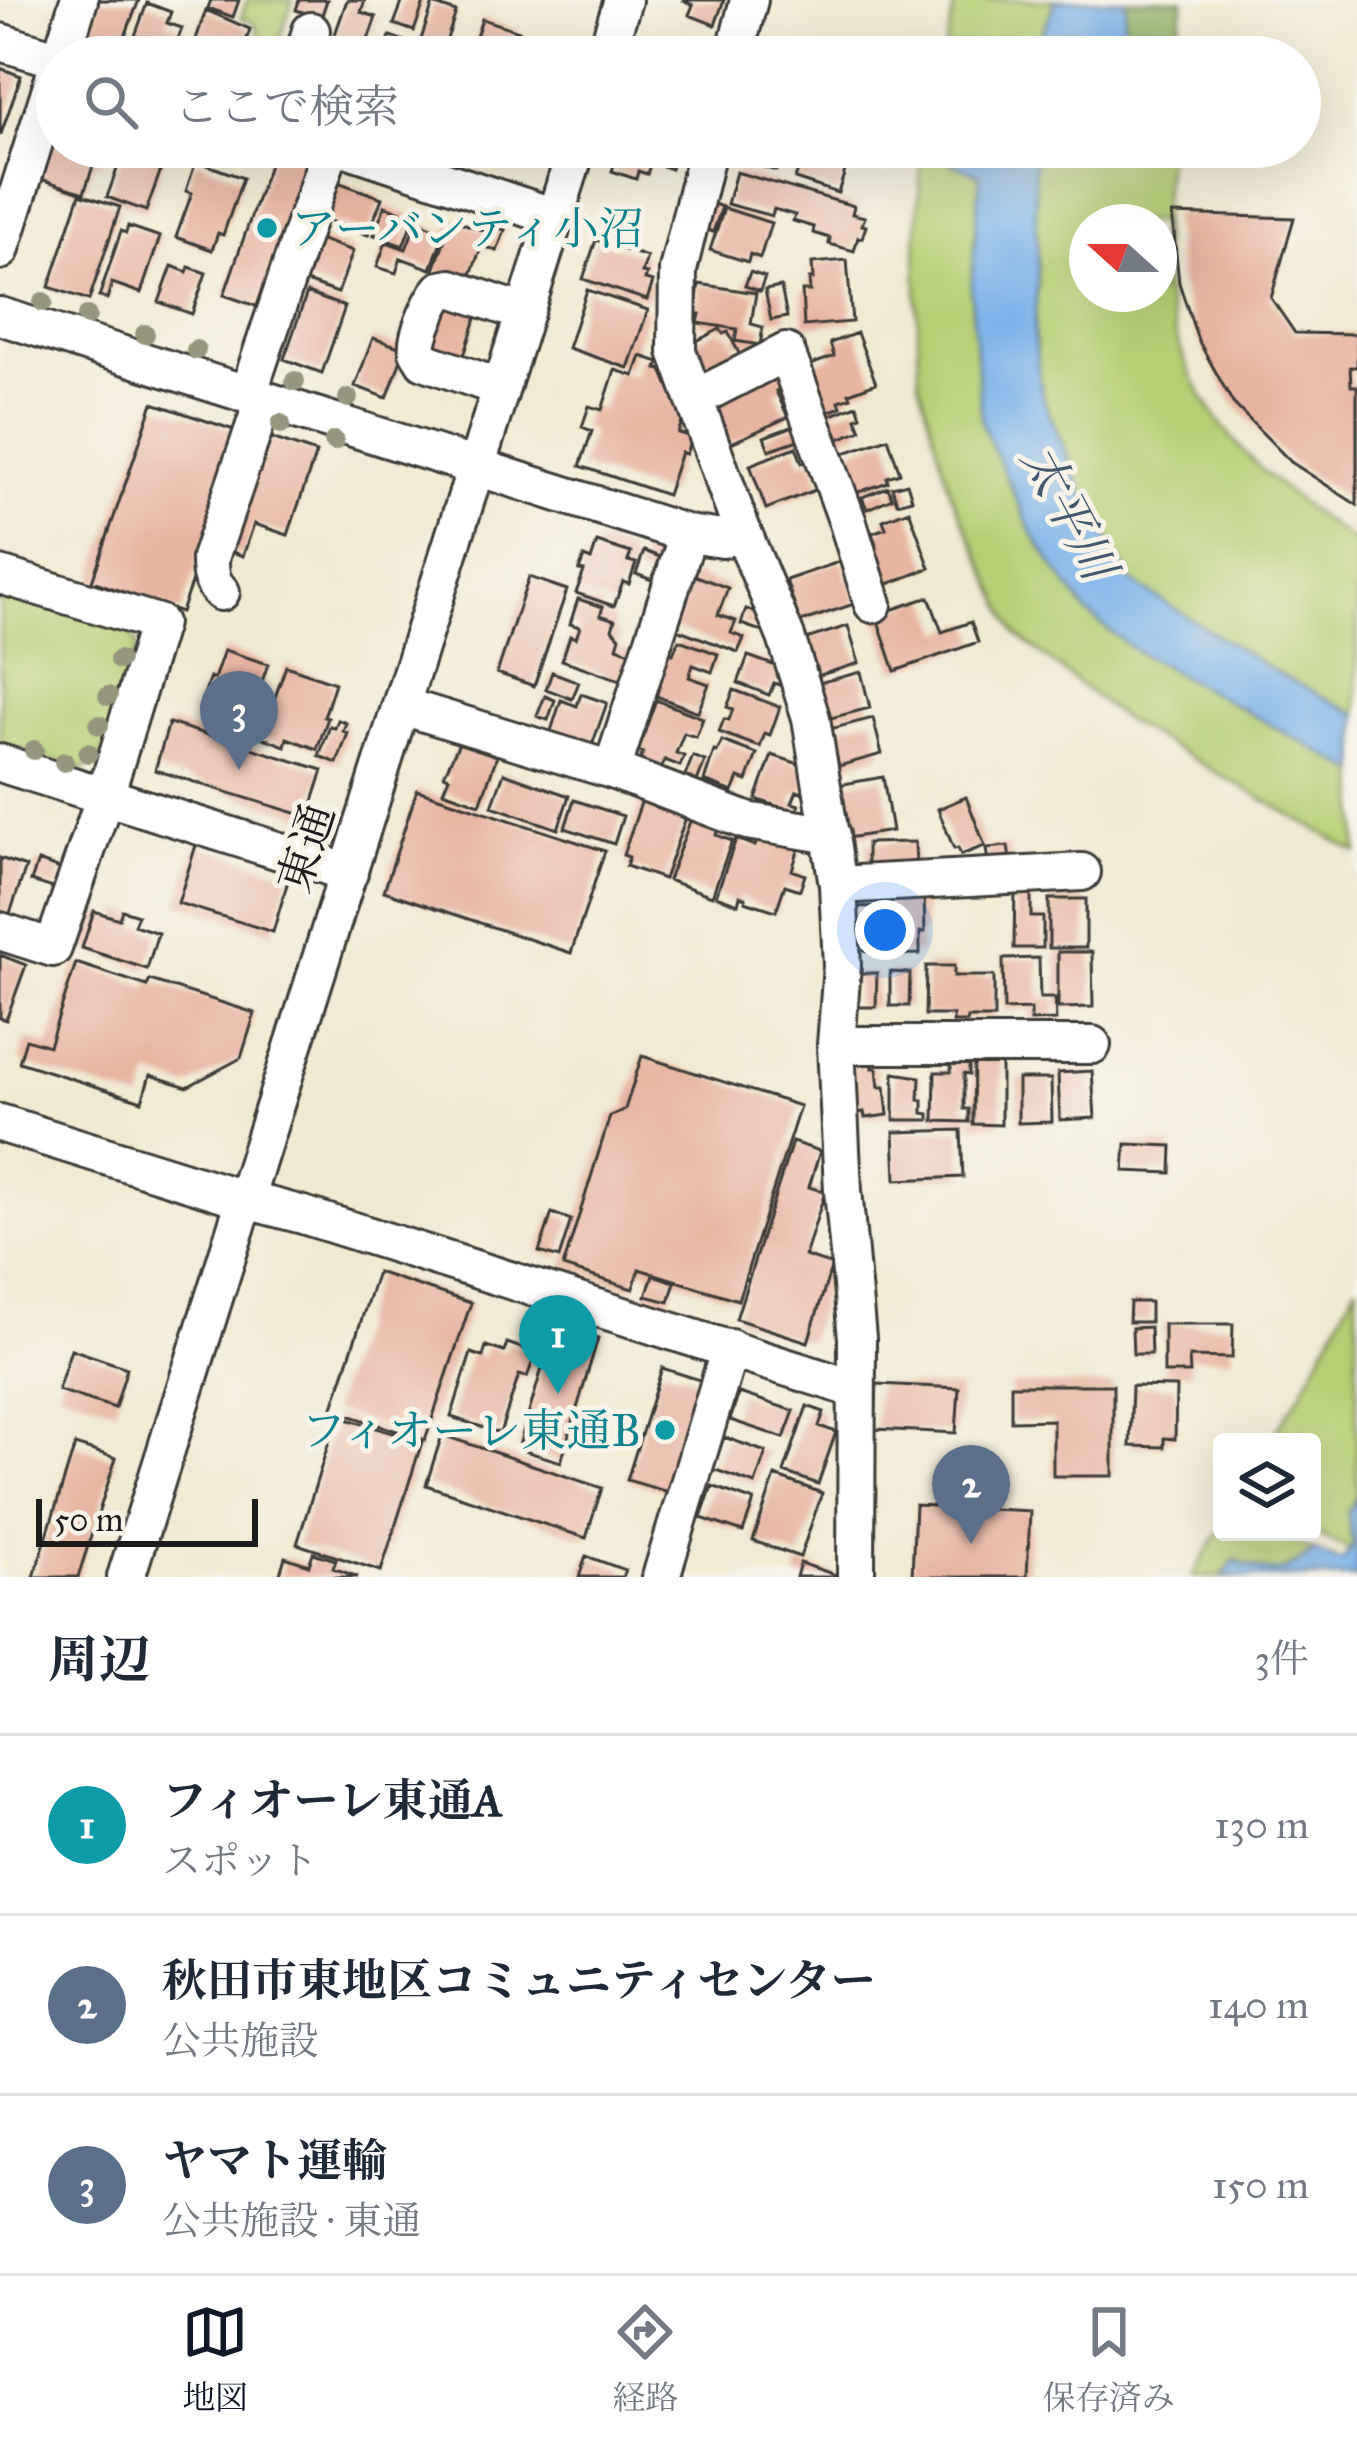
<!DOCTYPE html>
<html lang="ja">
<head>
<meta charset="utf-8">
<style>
  body { margin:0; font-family:"IM FELL Great Primer","Noto Serif JP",serif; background:#f2f2f3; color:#1f2937 }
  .controls { position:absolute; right:36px; bottom:36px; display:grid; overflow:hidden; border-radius:12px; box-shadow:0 12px 48px #0002 }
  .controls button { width:108px; height:108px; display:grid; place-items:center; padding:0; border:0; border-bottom:3px solid #e0e1e3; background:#fff; color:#1f2937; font:60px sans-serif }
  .compass { position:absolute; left:1069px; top:204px; width:108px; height:108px; border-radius:50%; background:#fff; box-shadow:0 12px 48px #0002; rotate:291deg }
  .scale { position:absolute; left:36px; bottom:30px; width:222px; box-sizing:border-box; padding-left:12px; border:6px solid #1c1c1c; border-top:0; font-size:33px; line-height:42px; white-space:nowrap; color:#1c1c1c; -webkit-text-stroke:9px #f7f3e8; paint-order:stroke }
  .you { position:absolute; left:885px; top:930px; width:42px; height:42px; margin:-30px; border:9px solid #fff; border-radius:50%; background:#1a73e8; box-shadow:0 0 0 18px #1a73e833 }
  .badge { display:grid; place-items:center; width:78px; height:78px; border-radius:50%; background:#111827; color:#fff; font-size:39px; font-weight:700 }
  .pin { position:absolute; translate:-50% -99px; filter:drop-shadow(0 3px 6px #0008) }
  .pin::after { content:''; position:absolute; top:63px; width:42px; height:36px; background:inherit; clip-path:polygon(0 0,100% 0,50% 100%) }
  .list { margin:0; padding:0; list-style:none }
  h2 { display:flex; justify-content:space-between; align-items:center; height:156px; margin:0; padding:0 48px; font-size:51px }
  h2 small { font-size:39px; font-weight:400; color:#747a83 }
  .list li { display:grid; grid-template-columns:78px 1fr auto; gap:36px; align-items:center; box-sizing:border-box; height:180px; padding:0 48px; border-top:3px solid #e0e1e3 }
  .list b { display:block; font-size:45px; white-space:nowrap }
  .list p { margin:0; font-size:39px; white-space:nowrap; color:#747a83 }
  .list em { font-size:39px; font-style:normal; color:#747a83 }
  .icon { flex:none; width:66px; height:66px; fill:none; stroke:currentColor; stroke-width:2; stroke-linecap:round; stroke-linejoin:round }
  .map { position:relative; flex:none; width:1357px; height:1577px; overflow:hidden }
  .search { position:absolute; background:#fff; box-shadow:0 12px 48px #0002; left:36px; right:36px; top:36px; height:132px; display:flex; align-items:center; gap:30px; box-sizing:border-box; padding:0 42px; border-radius:66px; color:#747a83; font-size:45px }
  .sheet { height:696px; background:#fff }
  nav { display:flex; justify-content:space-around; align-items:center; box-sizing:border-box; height:168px; border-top:3px solid #e0e1e3; background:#fff; font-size:33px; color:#747a83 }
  nav a { display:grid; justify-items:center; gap:6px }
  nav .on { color:#111827 }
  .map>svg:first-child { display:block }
</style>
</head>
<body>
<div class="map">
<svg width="1357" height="1577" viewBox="0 0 1357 1577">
  <rect width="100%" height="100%" fill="#f7f3e8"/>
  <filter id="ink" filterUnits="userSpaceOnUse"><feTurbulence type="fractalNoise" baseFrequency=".00833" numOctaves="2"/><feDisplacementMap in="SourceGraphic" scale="24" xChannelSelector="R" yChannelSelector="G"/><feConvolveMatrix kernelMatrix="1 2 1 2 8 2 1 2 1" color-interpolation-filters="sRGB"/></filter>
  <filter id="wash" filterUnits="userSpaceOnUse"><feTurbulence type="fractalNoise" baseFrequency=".004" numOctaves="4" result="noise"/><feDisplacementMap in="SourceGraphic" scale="48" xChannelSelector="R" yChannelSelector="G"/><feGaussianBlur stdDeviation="2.7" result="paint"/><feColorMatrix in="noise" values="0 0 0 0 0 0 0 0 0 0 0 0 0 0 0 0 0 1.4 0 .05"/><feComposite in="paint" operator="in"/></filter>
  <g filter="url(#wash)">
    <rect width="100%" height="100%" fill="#f1ead3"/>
    <path fill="#b6cf75" stroke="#697648" stroke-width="3" fill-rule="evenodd" d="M247,0H293L274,57H252L259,35L254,23L241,18Z
      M956,0H1056L1033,57H943Z
      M922,147H939L937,156L980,174L1033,535L1326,754L1357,772V853L1123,719L1016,634L951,494L919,381L916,248Z
      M1037,147H1168C1164,189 1158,234 1163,276C1176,380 1229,451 1311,511C1326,522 1341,534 1357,543V714L1280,675L1132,582L1085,497L1042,396L1034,336L1038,266L1034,166ZM1087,222H1159V294H1087Z
      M0,586L128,627L138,646L105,753L82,771L0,744Z
      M1357,1284V1497L1347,1513L1353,1544L1350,1550L1312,1531V1442H1269L1301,1393Z
      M1222,1526V1532H1275L1314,1551C1278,1577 1279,1577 1235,1560L1224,1574L1227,1577H1192Z"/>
    <path fill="#90b266" stroke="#566741" stroke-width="3" d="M1126,0H1184L1175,57H1126L1123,44Z"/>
    <path fill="#7db3eb" stroke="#4c6884" stroke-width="3" d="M1056,0H1126L1123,44L1126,57H1033Z
      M939,147H1037L1034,166L1038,266L1034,336L1042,396L1085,497L1132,582L1280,675L1357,714V772L1134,650L1086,612L1033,535L982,424L971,292L980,175L936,156Z
      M1357,1497V1577H1227L1224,1575L1234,1560C1279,1577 1278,1577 1314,1551L1342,1561L1353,1545L1347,1513Z"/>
    <g id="blocks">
      <path fill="#e7b4a2" d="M99,0H139L117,57L103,52L97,57L88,51L93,37L86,34Z
        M211,0H239L233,17L208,8Z
        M299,0H327L321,18L296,10Z
        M347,0H365L361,12L376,17L362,57L344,53L343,57H327Z
        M403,0H425L414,31L394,24Z
        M682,0H724L715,25L689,15L693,5Z
        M147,3L171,12L167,23L182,28L176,45L172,43L166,57L128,55Z
        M433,4L456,12L441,57H415Z
        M206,10L250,29L241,56L195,57L202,44L195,42Z
        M482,19L519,31L510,57H453L458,41L473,46Z
        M390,36L410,43L405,57H383Z
        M0,68L21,76L1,134H0Z
        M56,132L57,147H97L95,152L104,155L101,165L94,163L84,193L41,179Z
        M125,147H150L167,153L146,211L107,197Z
        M269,147L311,160L259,307L224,295L271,159L266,157Z
        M620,147H678L671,169L651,162L647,174L638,171L636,179L612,171Z
        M736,147H784L776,171L733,158Z
        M806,147H826L850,155L838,193L795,179Z
        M196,161L243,178L223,235L218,233L212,250L176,237L192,193L186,191Z
        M736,172L854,206L852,214L865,217L862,225L866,226L862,238L858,237L854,251L829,244L830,238L813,233L814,227L793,221L795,215L774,209L772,216L727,204Z
        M332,180L382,198L368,235L318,217Z
        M80,194L120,207L89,300L49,287Z
        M705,201L722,207L713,232L696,226Z
        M385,206L414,217L403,246L374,235Z
        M724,208L771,223L760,258L750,254L748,262L710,250Z
        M1172,214L1294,218L1271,298L1295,333L1357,334V367H1350L1351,386H1357V505L1291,462L1233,403L1198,340L1179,283Z
        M452,219L487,232L468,282L434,270Z
        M417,220L444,233L431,269L401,258L396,273L377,267L386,242L406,249Z
        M128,226L160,237L141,293L112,283L107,299L99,297L121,231L126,233Z
        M493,226L505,230L497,251L485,247Z
        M318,239L353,251L338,293L303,281Z
        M596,240L647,257L642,273L647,274L645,280L653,282L647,300L583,279Z
        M847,260L852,322L804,326L802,291H810L809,279H813L812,263Z
        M172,266L187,272L189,267L206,273L192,314L159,302Z
        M750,272L765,277L760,291L745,286Z
        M699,284L756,293L751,324L763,327L760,345L735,341L737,329L698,323L700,314H695Z
        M781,287L787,317L771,320L765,290Z
        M587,290L648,310L628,368L568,348Z
        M307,293L345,307L322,373L284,359Z
        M440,303H481L460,368L427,357Z
        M720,329L723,334L728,332L742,359L703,379L687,346Z
        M857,333L876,383L849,393L851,397L839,401L841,407L825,413L798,370L834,356L830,343Z
        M373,338L405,349L387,398L355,386Z
        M641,356L659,362L657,369L662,370L683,419L678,433L692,437L686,454L681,452L667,495L580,466L592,431L582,427L589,406L602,410L615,370L634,376Z
        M785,368L793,383L776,391L788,417L729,444L710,403Z
        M153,403L243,433L181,612L92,581Z
        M857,405L861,416L856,418L861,430L839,439L836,432L828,435L822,419Z
        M799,424L804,438L769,450L764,437Z
        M260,434L316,453L288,535L254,524L243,556L221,548Z
        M888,438L900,473L887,477L888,482L853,494L833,457Z
        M796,447L802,463L812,458L823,487L766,509L750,465Z
        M907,483L912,499L897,503L892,487Z
        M888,487L892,498L867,509L862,497Z
        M909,510L930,568L880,587L865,548L876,544L872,533L886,528L883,520Z
        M597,542L631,553L628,561L636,563L629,584L623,582L614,606L576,593L584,571L579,570L584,557L591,560Z
        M644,551L660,557L652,580L636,574Z
        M842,561L857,603L800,622L786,580Z
        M694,575L728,588L718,615L736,621L731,633L744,638L738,652L674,628Z
        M529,577L567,590L534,686L497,673Z
        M929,597L942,632L971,622L978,642L895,671L876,615Z
        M578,599L603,607L600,615L615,620L612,629L620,637L617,647L636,654L626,682L562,660L570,636L576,638L580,627L570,624Z
        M746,609L769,618L764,632L741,624Z
        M848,626L859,663L817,676L806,639Z
        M679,640L718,654L712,672L693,665L689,677L709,684L698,712L651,694L666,651L673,654Z
        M224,650L268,664L247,726L199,710L210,677L214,679Z
        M748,656L779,667L777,671L783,674L779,685L774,683L769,695L738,683Z
        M286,666L335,683L324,717L328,718L317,749L287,738L285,746L261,737Z
        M552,672L579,682L572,699L546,689Z
        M861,672L870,708L827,719L818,683Z
        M734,690L780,707L770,735L765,733L760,747L719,732L724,719L729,720L733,709L727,707Z
        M581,694L607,703L591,748L550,734L561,700L577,706Z
        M545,696L555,700L548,720L537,716Z
        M656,700L703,718L696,737L684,733L676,753L684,756L680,766L665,760L661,769L640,760L643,753L637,751Z
        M873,718L882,754L839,766L830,729Z
        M338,720L346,723L343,731L348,733L337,763L319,756L330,726L335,728Z
        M169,723L323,770L308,817L155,770Z
        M722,741L757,754L747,781L739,778L733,792L704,781L714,751L717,752Z
        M459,743L497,756L480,804L443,791L449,777L444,775Z
        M772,755L811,768L802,793L797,791L792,803L799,805L796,813L756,799Z
        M693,756L705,761L697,781L685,776Z
        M504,773L569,796L558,829L492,806Z
        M883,777L892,831L847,838L838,785Z
        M417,790L605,851L571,953L384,891Z
        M644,794L690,806L664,879L626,866L629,857L623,855Z
        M966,797L985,846L961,855L958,848L954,849L938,809Z
        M574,800L623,816L614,844L565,828Z
        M694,811L719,825L716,835L732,841L712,896L668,880Z
        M760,834L799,848L792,870L805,875L800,890L785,885L776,911L745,901L746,898L740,896L738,904L716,896L736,839L755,846Z
        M915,842L916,865L867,866V843Z
        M196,845L290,874L273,932L178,903Z
        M1008,846L1010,861L988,863L986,848Z
        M0,858L26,867L8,919L0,916Z
        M38,861L63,870L56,889L31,881Z
        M1015,886H1031V917H1043V948H1014Z
        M924,896L925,932H920V954L885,955V950L856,951L855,907L890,906L889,897Z
        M1049,899H1086V948H1049Z
        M122,910L138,915L134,925L158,933L147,969L82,948L94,911L119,919Z
        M1058,952H1092L1093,1007L1058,1008Z
        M0,955L26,965L6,1020L0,1018Z
        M1039,958L1040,998H1055L1056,1020L1031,1021V1009L1004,1010L1003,959Z
        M76,963L147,986L150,980L255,1013L241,1058L187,1087L150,1075L142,1101L19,1062L26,1039L49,1046Z
        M926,966H954V976H994V1018H967V1022H953V1015H925Z
        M890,972L910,973L909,1006H890Z
        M857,973H877L876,1007H856Z
        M872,1053L873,1068H877L879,1087H885L888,1115L865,1118L864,1112L850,1114L854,1055Z
        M952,1053H969V1075L964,1074V1109H969V1122L934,1121L935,1072H951Z
        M642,1056L800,1106L738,1300L639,1269L633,1289L563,1267L610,1116L625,1109Z
        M974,1056H1001V1125L973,1124Z
        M1092,1071L1095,1118L1060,1120L1058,1073Z
        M894,1073L920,1077L919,1100H923V1113L929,1114V1120H894Z
        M1018,1079H1051L1052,1122L1018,1123Z
        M961,1130L963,1177L896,1180L894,1132Z
        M792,1142L820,1151L809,1187L825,1192L805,1256L832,1265L808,1342L736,1319Z
        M1126,1144L1172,1146L1171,1173L1124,1171Z
        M552,1213L571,1220L559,1258L539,1252Z
        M377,1272L471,1303L425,1440L332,1410Z
        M653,1275L675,1282L669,1302L646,1296Z
        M1130,1302H1150V1322H1129Z
        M1164,1324H1233L1232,1358L1189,1357L1190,1373H1164Z
        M555,1325L598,1338L561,1462L518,1449Z
        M1150,1327L1151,1354H1133L1132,1328Z
        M507,1343L536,1353L527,1377L519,1375L500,1433L451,1417L471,1353L483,1357L486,1346L504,1352Z
        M71,1349L127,1368L115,1408L58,1390Z
        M662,1368L703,1381L668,1492L627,1480Z
        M877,1384L959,1388L956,1433L875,1429Z
        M1011,1385H1113V1476H1053V1420L1011,1421Z
        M1132,1386L1176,1387L1175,1439L1164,1438V1447L1130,1446Z
        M739,1393L794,1411L784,1438L730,1420Z
        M807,1406L824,1412L819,1426L836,1432L818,1484L784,1472Z
        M337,1416L422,1442L381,1571L297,1544Z
        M442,1435L602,1488L586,1538L426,1485Z
        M724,1437L766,1452L755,1484L713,1469Z
        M75,1445L116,1458L78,1577H34Z
        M775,1476L822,1493L800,1557L753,1541Z
        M712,1486L754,1501L743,1532L701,1518Z
        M915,1505L1030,1511L1027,1577H912Z
        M313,1553L336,1560L333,1568L358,1577H279L285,1557L309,1565Z
        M586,1556L625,1570L622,1577H579Z
        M800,1563L839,1576L838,1577H796Z"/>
    </g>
  </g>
  <g filter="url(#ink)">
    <use href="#blocks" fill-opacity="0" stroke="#3c3b37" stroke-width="3"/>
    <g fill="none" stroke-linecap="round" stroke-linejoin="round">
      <defs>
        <path id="minor" d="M0,42L57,59
          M61,57L79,0
          M303,57L311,31
          M605,57L623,0
          M734,57L749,0
          M343,147L555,217
          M708,147L678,270L677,351L741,528L786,637L811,718L838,885L842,965L836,1045L843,1190L857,1338L856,1577
          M0,251L57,69
          M0,316L688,534L723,539L741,528
          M501,388L424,361C422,357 419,354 418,351C415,337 432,300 441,290L451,288L524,313
          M248,394L331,147
          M694,399L786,352L848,523L873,604
          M0,575L158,623L105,796L53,948L0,931
          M221,592C210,582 210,572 210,558L264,399
          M402,706L612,770L747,821L831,835
          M0,763L349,873
          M612,770L688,534
          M838,885L1082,872
          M836,1045H1092
          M0,1123L246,1200L303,1215L855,1389
          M126,1577L577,147
          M661,1577L730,1348"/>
      </defs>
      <use href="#minor" stroke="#3c3b37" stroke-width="42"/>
      <use href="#minor" stroke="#fff" stroke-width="36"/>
    </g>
    <g fill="#95967d">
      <circle cx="43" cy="302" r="10"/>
      <circle cx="87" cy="316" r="10"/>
      <circle cx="145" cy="334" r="10"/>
      <circle cx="196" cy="350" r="10"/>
      <circle cx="295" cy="381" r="10"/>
      <circle cx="348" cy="398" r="10"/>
      <circle cx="281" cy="424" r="10"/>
      <circle cx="334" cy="441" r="10"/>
      <circle cx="119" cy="660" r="10"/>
      <circle cx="108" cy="696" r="10"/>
      <circle cx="99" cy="725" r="10"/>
      <circle cx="34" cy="750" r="10"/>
      <circle cx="88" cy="753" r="10"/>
      <circle cx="64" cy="762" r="10"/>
    </g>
  </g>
  <g fill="#0f9aa8" stroke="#f7f3e8" stroke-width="4.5">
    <circle cx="267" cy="228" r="12"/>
    <circle cx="665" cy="1430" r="12"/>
  </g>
  <g text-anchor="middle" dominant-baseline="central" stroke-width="10" stroke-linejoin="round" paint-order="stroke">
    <g font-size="45" fill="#0d838f" stroke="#f7f3e8" text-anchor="start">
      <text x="291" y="228">アーバンティ小沼</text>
      <text x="641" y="1430" text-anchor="end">フィオーレ東通B</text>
    </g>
    <g font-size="45" fill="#1c1c1c" stroke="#f7f3e8">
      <text transform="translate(306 848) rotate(-72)">東通</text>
    </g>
    <g font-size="48" font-style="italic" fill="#43586f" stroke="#f7f3e8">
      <text transform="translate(1069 512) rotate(62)">太平川</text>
    </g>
  </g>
</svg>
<div class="controls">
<button><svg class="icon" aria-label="layers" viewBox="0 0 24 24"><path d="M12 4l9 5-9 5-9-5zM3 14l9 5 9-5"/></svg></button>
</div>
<svg class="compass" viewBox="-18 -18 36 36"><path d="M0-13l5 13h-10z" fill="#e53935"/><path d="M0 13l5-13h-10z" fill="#747a83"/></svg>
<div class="scale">50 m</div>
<div class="you"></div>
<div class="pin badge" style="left:558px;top:1394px;background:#0f9aa8">1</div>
<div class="pin badge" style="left:971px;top:1544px;background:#5c6f8a">2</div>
<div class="pin badge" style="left:239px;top:770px;background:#5c6f8a">3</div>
<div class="search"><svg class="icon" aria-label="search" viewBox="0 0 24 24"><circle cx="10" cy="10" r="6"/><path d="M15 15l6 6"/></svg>ここで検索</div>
</div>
<section class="sheet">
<h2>周辺<small>3件</small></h2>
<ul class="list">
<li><span class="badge" style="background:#0f9aa8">1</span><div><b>フィオーレ東通A</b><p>スポット</p></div><em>130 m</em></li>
<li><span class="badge" style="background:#5c6f8a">2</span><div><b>秋田市東地区コミュニティセンター</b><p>公共施設</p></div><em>140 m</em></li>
<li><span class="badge" style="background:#5c6f8a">3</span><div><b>ヤマト運輸</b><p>公共施設 · 東通</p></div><em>150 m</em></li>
</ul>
</section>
<nav>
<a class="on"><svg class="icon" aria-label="map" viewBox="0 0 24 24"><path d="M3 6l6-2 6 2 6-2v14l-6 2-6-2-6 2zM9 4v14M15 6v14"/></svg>地図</a>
<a><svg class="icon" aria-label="directions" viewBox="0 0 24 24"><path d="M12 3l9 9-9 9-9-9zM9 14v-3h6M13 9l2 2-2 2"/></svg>経路</a>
<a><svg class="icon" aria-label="saved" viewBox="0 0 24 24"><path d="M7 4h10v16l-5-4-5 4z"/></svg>保存済み</a>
</nav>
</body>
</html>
